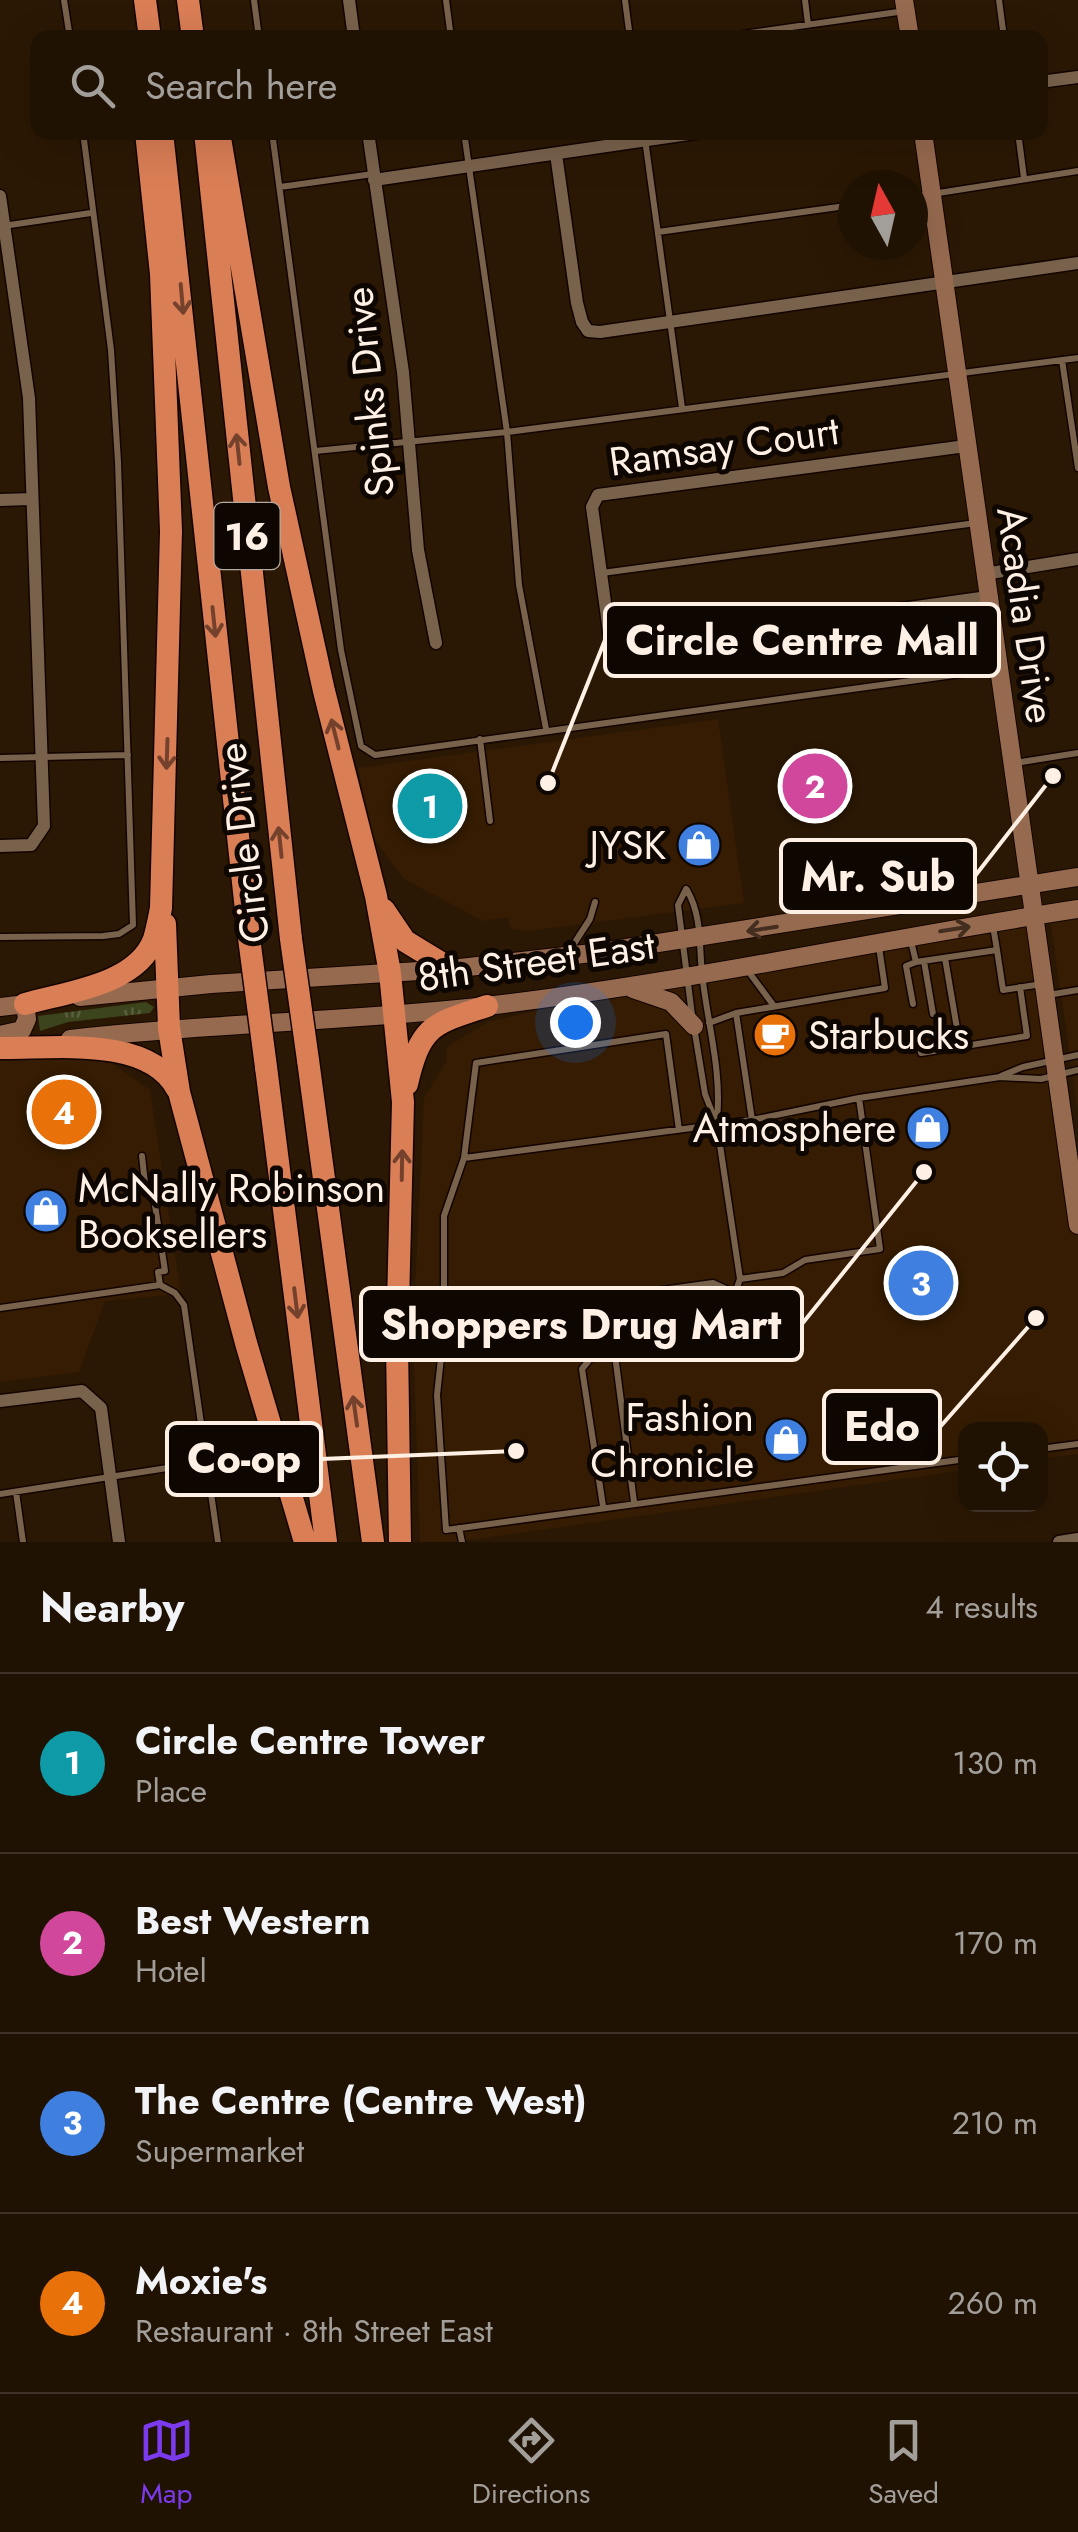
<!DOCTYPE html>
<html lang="en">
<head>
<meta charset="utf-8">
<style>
  body { margin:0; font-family:Jost,sans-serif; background:#2d2012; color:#f1f3f6 }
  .controls { position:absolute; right:30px; bottom:30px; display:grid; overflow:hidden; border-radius:20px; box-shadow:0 10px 40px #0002 }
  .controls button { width:90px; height:90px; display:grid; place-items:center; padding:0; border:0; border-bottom:2px solid #3d3225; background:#201203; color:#f1f3f6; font:50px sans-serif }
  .compass { position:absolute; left:838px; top:170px; width:90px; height:90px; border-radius:50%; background:#201203; box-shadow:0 10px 40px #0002; rotate:352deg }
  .you { position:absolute; left:575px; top:1022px; width:35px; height:35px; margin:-25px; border:8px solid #fff; border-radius:50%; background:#1a73e8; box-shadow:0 0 0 15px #1a73e833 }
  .badge { display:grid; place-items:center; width:65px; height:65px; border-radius:50%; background:#7c3aed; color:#fff; font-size:32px; font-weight:700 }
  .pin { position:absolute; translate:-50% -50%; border:5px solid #fff; box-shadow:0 2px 10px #0006 }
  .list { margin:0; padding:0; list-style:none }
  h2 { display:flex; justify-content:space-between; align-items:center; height:130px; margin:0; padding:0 40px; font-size:42px }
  h2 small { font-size:32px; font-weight:400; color:#a29e9a }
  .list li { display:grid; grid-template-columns:65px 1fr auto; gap:30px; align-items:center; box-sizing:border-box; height:180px; padding:0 40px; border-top:2px solid #3d3225 }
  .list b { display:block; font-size:38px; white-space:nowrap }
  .list p { margin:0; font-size:32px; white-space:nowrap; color:#a29e9a }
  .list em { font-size:32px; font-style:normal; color:#a29e9a }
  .icon { flex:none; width:55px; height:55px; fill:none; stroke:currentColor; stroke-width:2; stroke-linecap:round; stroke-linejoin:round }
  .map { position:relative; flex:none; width:1078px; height:1542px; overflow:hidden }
  .search { position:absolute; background:#201203; box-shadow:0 10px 40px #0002; left:30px; right:30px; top:30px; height:110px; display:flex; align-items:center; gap:25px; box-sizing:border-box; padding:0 35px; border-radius:20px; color:#a29e9a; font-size:38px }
  .sheet { height:850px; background:#201203 }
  nav { display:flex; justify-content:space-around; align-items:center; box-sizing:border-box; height:140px; border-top:2px solid #3d3225; background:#201203; font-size:28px; color:#a29e9a }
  nav a { display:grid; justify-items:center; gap:5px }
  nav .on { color:#7c3aed }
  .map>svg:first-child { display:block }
</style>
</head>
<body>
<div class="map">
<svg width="1078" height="1542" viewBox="0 0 1078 1542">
  <defs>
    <pattern id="grass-tufts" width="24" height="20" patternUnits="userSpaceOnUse" patternTransform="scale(2.5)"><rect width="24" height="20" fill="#3b441c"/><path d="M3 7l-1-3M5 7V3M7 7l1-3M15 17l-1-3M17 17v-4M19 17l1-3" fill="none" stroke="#585f3d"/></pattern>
  </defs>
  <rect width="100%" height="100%" fill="#2b1804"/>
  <path fill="#351c02" d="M718,719L744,903L528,931L511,929L508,917L483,921L404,879L373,837L358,768Z
    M1049,913L1078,914V1115L1067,1035Z
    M1035,916L1078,1225V1454L1041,1459L1040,1430H966L965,1470L456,1542H420L413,1337L424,1098L446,1062L447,1047L488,1022L686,976Z
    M97,1053L150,1090L181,1294L105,1301L79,1372L0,1382V1060Z"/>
  <path fill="url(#grass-tufts)" d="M146,1002L154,1007L150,1013L68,1022L40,1031L38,1016Z"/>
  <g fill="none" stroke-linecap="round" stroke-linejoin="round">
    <defs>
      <path id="lane" d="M64,0L70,38
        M254,0L259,38
        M446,0L451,38
        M625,0L630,38
        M805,0L808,24
        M999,0L1004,38
        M715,38L905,11
        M272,132L341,650L361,746L375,755L997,669
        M464,132L507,432L519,585L546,729
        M644,132L682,408
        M1018,132L1024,178
        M280,187L373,174
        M913,197L1078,171
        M3,226L91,213
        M658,232L853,205
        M1062,360L1078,468
        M315,451L507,432L1078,358
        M602,573L976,523
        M480,739L490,821
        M0,758L128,755
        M1015,763L1078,753
        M686,889L678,905L692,1015
        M687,890C702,916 699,945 702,973C707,1022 722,1070 717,1119
        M993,926L997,950
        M0,937L103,936L119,934L133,925L118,462L111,350L83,132
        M910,937L916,962L997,950L1003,990L1042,984
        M568,953L590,919L595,902
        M945,958L960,1046
        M924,961L933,1014
        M748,971L774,1006
        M1048,995L1078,990
        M913,1004L906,966L916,962
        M736,1013L752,1120
        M709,1023L736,1013L885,988L879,947
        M937,1036L939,1050
        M918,1039L921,1053L1027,1036L1020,987
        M1001,1076L1023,1067L1078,1055
        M679,1130L666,1034L476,1063L464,1158L444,1216V1330L437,1395L446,1530L966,1459
        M142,1156L146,1193L153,1192L165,1271L158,1272L160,1285
        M464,1158L752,1120L859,1098L1000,1077L1041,1079L1078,1070
        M740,1279L783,1273L805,1260L880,1249L859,1098
        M0,1308L160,1285L175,1293L184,1305L218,1542
        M444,1330L501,1312L713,1283L735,1293L740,1279L717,1125L705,1094L694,1027
        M612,1332L634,1502
        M1040,1449L1078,1444
        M16,1492L23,1542
        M0,1494L206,1462
        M603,1506L582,1369L612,1332L619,1331L614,1296
        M459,1528L462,1542"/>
      <path id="street" d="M349,0L354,38
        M1040,82L1078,77
        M368,132L403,372L418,550L436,643
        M556,154L577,303L582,322L588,331L600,332L1078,263
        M374,180L702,132
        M0,196L29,398L44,826L31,845L0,846
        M966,446L598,495L592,507L609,632L616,641L634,646L988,597
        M0,500L31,499
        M984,574L1078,559
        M0,1401L82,1391L101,1408L119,1542
        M1059,1542L1078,1539"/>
      <path id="secondary" d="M904,0L910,38
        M923,132L1078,1225
        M633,989L671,1002L694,1026
        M80,997L211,984L451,969L601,952L1078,877
        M0,1007L34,1003
        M0,1035L22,1030L27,1019L25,1004
        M70,1039C208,1023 348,1022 486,1006C685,983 881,939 1078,909"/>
      <path id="highway" d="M145,0L150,38
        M188,0L193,38
        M162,132L249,938
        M205,132L291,939
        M219,132L279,487L324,691L376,896L390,973L403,1102L397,1345L400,1542
        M384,910L405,941L451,969
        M165,924L169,1028L179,1092L246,1343L305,1542
        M25,1004C66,992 137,985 154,939C157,929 159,918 161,908L171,531L161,274L146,132
        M0,1048C53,1049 148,1035 177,1089
        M308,1060L373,1542
        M266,1067L326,1542
        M407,1084C421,1024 433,1024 487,1006"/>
    </defs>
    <use href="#lane" stroke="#130400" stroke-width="9"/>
    <use href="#street" stroke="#130400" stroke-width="15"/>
    <use href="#secondary" stroke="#130400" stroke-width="20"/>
    <use href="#highway" stroke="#130400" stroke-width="25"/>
    <use href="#lane" stroke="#79624c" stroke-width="6"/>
    <use href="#street" stroke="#79624c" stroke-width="12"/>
    <use href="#secondary" stroke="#966a4f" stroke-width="18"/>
    <use href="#highway" stroke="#da7e56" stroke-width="22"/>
    <defs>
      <path id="highway-bridge" d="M249,938L266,1067
        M291,939L308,1060"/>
    </defs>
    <use href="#highway-bridge" stroke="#130400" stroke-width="25" stroke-linecap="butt"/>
    <use href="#highway-bridge" stroke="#da7e56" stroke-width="22"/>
  </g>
  <defs><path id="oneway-shaft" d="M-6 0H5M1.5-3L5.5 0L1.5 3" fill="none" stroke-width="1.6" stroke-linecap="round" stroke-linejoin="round" transform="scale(2.5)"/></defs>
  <g stroke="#74422c">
    <use href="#oneway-shaft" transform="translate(182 299) rotate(85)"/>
    <use href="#oneway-shaft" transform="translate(238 449) rotate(-96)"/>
    <use href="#oneway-shaft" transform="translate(214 622) rotate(84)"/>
    <use href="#oneway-shaft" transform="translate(335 734) rotate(-104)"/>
    <use href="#oneway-shaft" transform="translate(167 754) rotate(92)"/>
    <use href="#oneway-shaft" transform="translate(280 842) rotate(-96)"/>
    <use href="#oneway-shaft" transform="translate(402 1165) rotate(-89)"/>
    <use href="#oneway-shaft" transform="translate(296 1303) rotate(83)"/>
    <use href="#oneway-shaft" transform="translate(355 1411) rotate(-98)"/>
  </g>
  <g stroke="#442e20">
    <use href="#oneway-shaft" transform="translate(762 929) rotate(171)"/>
    <use href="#oneway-shaft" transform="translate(955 929) rotate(-9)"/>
  </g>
  <defs>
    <symbol id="shop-disc" viewBox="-11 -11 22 22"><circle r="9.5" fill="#3f7fe0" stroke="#0d0601"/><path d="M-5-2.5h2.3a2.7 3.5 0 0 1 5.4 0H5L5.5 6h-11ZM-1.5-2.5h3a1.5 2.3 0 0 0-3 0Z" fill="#fff"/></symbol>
    <symbol id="cafe-disc" viewBox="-11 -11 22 22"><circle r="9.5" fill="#e8710a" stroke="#0d0601"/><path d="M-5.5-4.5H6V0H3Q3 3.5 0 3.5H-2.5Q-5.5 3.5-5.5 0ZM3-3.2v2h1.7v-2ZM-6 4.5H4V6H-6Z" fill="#fff"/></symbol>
  </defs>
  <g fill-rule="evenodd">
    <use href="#shop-disc" x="674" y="820" width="50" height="50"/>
    <use href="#cafe-disc" x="750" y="1010" width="50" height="50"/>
    <use href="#shop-disc" x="903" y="1103" width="50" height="50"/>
    <use href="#shop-disc" x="21" y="1186" width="50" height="50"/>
    <use href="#shop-disc" x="761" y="1415" width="50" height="50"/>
  </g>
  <g text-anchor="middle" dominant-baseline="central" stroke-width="10" stroke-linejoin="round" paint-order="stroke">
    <rect fill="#0d0601" stroke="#b6aaa0" stroke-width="2.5" x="214.5" y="503" width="65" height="66" rx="8"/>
    <g font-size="38" font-weight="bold" fill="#fef0e4">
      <text x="247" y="536">16</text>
    </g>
    <g font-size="40" fill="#fef0e4" stroke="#0d0601">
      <text transform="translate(369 392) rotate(-96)">Spinks Drive</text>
      <text transform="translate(724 446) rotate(-8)">Ramsay Court</text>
      <text transform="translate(1026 615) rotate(82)">Acadia Drive</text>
      <text transform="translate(243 843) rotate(-97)">Circle Drive</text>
      <text transform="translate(536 961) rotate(-8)">8th Street East</text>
    </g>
    <g font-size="40" fill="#fef0e4" stroke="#0d0601" text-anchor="end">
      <text x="666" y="845">JYSK</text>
      <text x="808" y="1035" text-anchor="start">Starbucks</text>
      <text x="896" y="1128">Atmosphere</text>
      <text x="78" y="1188" text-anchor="start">McNally Robinson<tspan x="78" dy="46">Booksellers</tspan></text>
      <text x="754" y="1417">Fashion<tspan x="754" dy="46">Chronicle</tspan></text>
    </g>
  </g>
  <path fill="none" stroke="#fef0e4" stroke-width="4" d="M548 783L605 640M1053 776L975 876M924 1172L802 1324M1036 1318L940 1427M516 1451L321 1459"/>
  <g fill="#fef0e4" stroke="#0d0601" stroke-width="4">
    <circle cx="548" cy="783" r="10"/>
    <circle cx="1053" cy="776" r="10"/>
    <circle cx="924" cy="1172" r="10"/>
    <circle cx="1036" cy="1318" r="10"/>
    <circle cx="516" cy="1451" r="10"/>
  </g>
  <g fill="#0d0601" stroke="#fef0e4" stroke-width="4">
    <rect x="605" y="604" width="394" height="72" rx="10"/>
    <rect x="781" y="840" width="194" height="72" rx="10"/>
    <rect x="361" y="1288" width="441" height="72" rx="10"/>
    <rect x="824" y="1391" width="116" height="72" rx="10"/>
    <rect x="167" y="1423" width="154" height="72" rx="10"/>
  </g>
  <g font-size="42" text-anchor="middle" font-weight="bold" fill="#fef0e4">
    <text x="802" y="655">Circle Centre Mall</text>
    <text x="878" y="891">Mr. Sub</text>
    <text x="581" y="1339">Shoppers Drug Mart</text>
    <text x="882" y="1441">Edo</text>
    <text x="244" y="1473">Co-op</text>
  </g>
</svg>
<div class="controls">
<button><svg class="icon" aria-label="locate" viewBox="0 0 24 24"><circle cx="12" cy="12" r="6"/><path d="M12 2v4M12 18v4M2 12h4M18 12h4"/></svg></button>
</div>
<svg class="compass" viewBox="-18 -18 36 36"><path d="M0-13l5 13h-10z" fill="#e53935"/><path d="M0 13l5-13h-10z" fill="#a29e9a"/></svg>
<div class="you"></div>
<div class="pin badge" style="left:430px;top:806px;background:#0f9aa8">1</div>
<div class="pin badge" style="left:815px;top:786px;background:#d1479c">2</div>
<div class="pin badge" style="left:921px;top:1283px;background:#3f7fe0">3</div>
<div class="pin badge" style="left:64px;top:1112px;background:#e8710a">4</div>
<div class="search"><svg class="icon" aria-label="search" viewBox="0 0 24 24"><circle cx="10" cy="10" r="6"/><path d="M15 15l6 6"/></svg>Search here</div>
</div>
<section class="sheet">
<h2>Nearby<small>4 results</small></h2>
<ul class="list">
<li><span class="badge" style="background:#0f9aa8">1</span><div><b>Circle Centre Tower</b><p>Place</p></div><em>130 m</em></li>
<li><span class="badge" style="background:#d1479c">2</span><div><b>Best Western</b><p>Hotel</p></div><em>170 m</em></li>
<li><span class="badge" style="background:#3f7fe0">3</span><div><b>The Centre (Centre West)</b><p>Supermarket</p></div><em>210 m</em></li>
<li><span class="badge" style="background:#e8710a">4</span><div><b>Moxie's</b><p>Restaurant · 8th Street East</p></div><em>260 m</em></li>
</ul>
</section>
<nav>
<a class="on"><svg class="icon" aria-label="map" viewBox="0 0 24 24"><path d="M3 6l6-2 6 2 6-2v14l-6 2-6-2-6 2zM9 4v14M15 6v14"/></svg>Map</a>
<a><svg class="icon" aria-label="directions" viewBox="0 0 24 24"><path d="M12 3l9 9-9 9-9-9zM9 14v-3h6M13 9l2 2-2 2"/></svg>Directions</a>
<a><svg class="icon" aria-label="saved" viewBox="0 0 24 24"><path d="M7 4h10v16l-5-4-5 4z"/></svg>Saved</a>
</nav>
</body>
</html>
